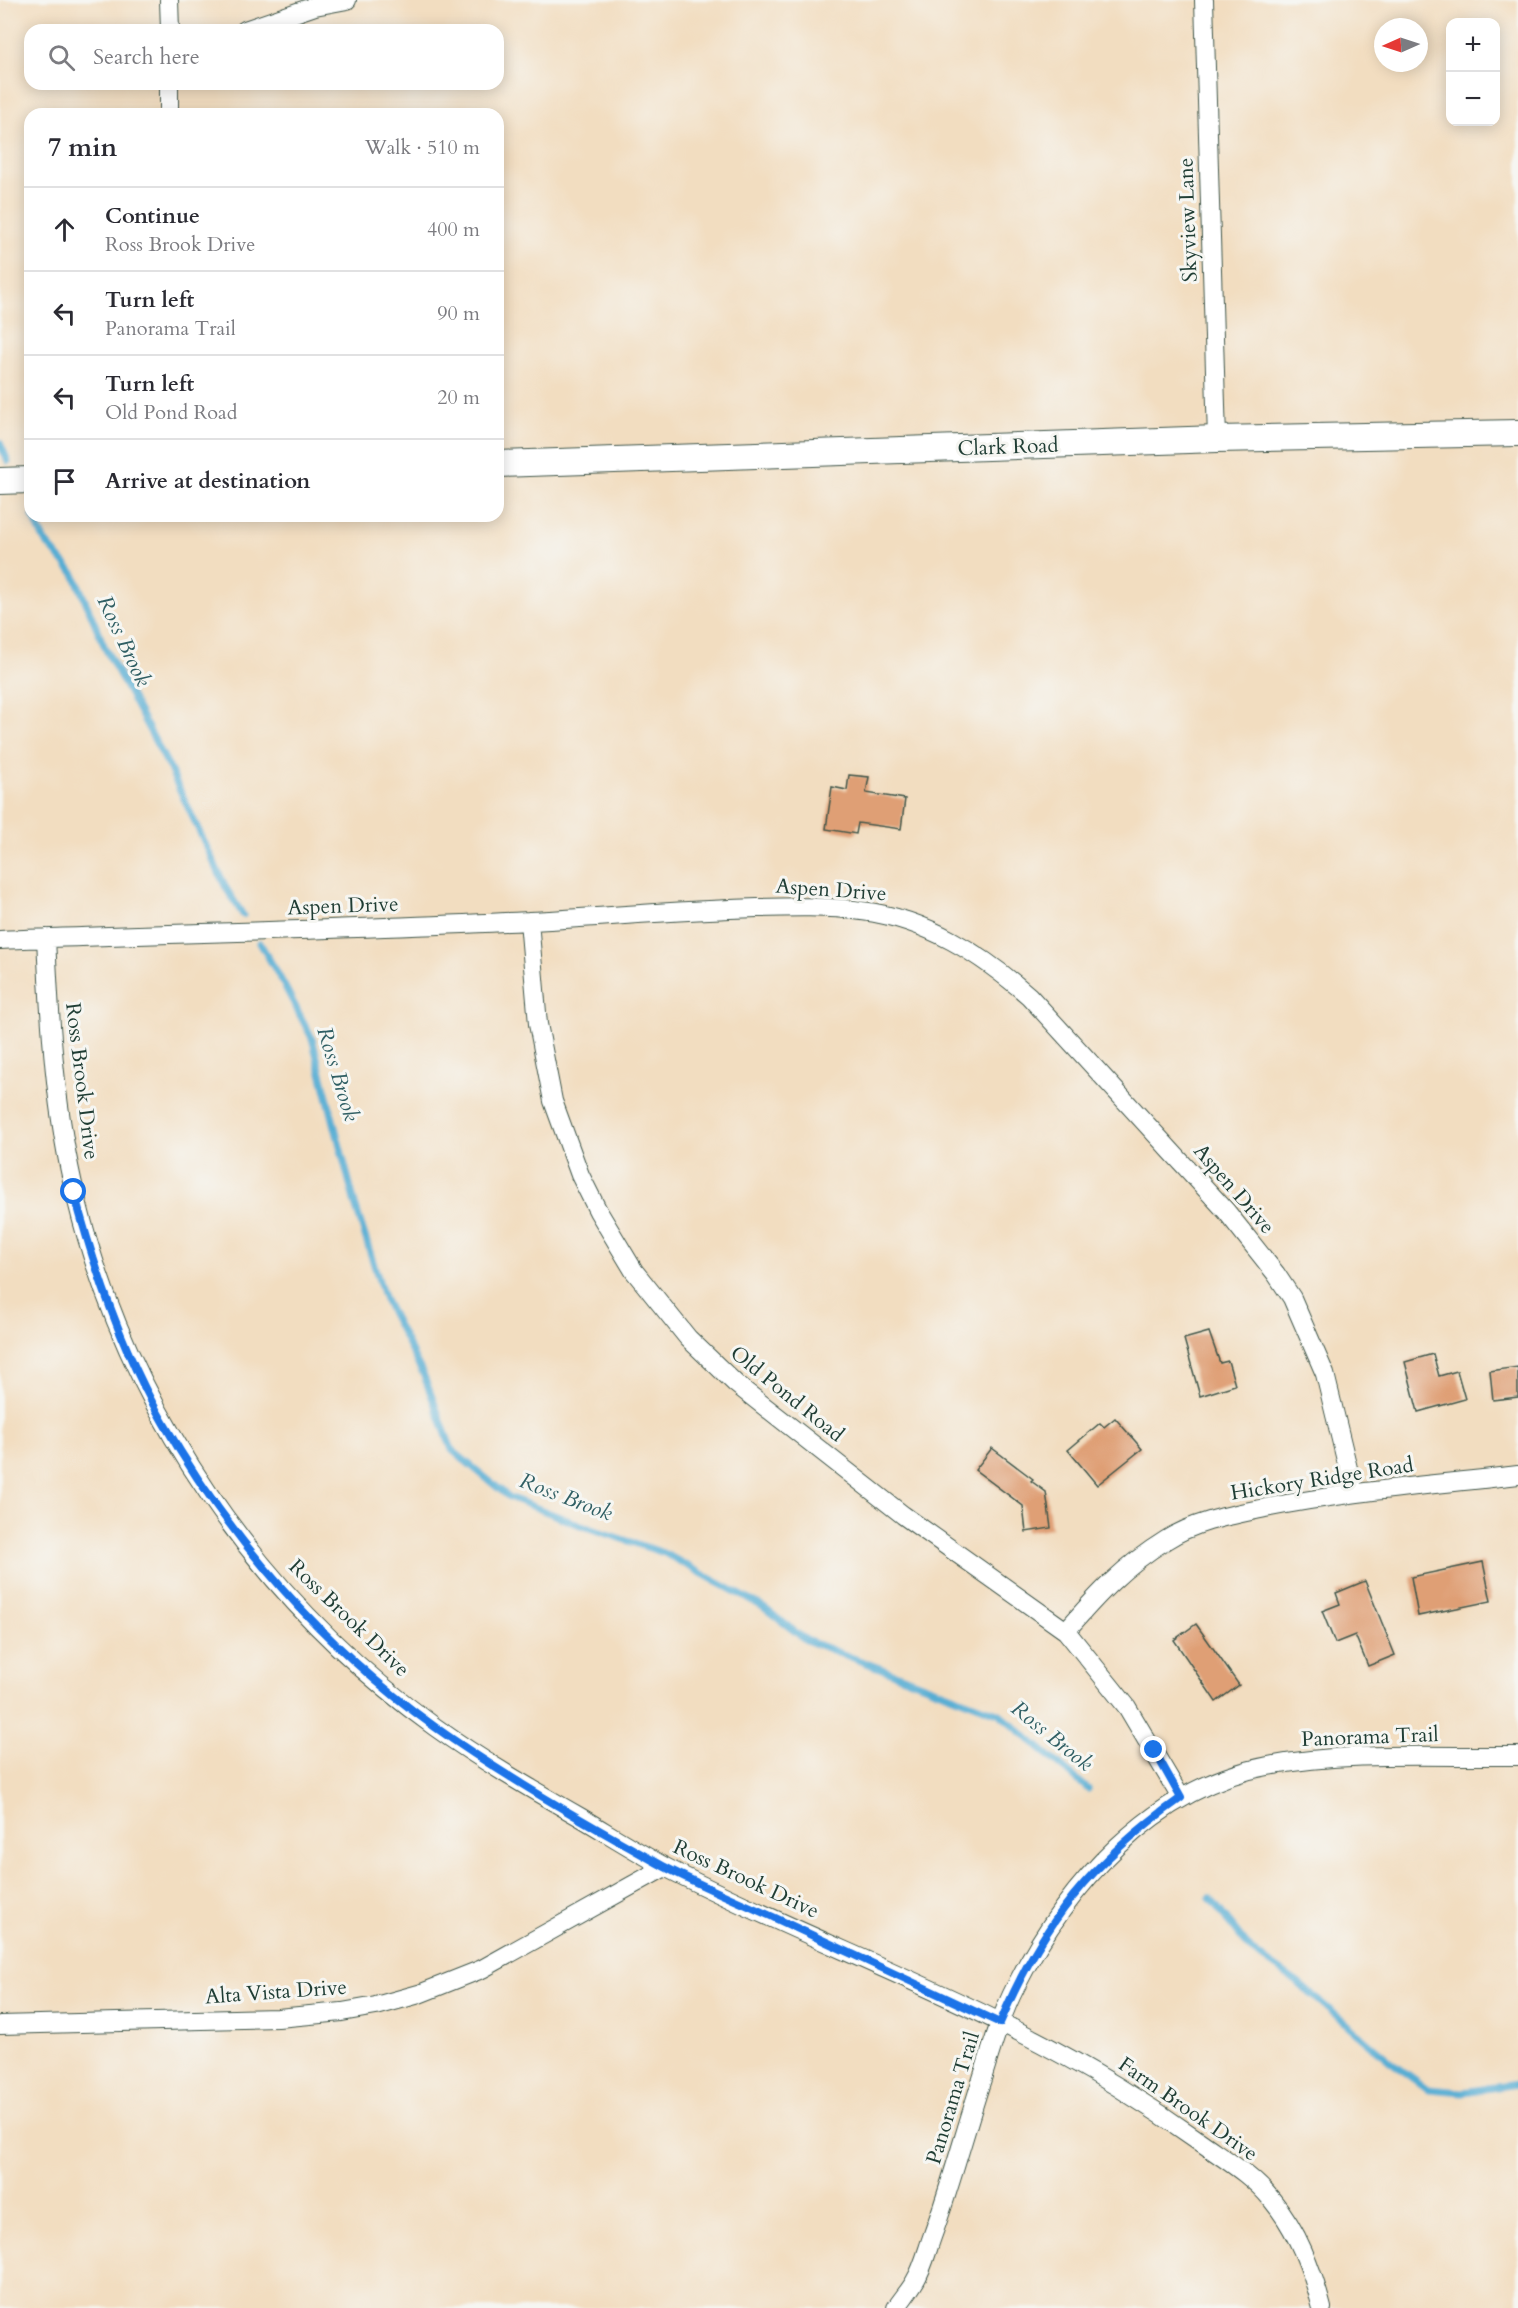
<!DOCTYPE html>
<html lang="en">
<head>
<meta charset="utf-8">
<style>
  body { margin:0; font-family:Cardo,serif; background:#f2f2f3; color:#2b2b33 }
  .controls { position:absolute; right:18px; top:18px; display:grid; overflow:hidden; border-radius:12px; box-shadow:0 3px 15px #0003 }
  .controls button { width:54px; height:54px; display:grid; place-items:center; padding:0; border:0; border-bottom:2px solid #e1e1e2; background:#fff; color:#2b2b33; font:30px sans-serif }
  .compass { position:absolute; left:1374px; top:18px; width:54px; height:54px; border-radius:50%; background:#fff; box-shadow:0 3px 15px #0003; rotate:267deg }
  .stop { position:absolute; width:18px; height:18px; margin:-14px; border:4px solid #1a73e8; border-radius:50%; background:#fff }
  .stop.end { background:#1a73e8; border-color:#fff; box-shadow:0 2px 6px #0008 }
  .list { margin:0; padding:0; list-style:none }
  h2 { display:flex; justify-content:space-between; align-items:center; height:78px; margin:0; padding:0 24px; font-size:26px }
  h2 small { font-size:20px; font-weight:400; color:#7c7c81 }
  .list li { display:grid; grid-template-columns:39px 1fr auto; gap:18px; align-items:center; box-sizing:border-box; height:84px; padding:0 24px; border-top:2px solid #e1e1e2 }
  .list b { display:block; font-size:22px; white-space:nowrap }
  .list p { margin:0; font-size:20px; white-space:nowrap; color:#7c7c81 }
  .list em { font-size:20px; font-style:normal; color:#7c7c81 }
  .icon { flex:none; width:33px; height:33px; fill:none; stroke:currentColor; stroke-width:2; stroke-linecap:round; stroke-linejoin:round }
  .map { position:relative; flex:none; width:1518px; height:2308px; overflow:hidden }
  .search { position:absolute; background:#fff; box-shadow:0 3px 15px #0003; left:24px; top:24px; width:480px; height:66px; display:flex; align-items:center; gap:15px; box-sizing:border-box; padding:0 21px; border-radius:18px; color:#7c7c81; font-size:22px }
  .panel { position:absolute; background:#fff; box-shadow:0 3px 15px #0003; left:24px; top:108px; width:480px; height:414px; border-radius:18px }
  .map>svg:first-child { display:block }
</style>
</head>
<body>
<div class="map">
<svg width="1518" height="2308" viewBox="0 0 1518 2308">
  <rect width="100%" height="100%" fill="#f6f6f2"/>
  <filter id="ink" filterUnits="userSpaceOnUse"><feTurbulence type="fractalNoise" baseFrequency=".0167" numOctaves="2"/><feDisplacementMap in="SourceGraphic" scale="12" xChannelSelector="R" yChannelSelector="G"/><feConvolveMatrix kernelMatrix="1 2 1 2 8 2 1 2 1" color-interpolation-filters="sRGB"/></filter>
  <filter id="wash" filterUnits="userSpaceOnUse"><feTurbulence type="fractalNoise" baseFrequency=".008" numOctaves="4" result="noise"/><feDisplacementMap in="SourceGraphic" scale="24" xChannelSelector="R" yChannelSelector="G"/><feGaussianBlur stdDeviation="1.35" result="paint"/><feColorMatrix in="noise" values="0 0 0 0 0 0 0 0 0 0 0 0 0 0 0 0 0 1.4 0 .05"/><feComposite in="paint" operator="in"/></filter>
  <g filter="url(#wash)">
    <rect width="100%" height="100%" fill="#f2ddc0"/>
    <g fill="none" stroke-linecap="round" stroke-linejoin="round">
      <path stroke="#57add3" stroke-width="7" d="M0,443L8,461
        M33,516L44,540L74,574L106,650L168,765L226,888L243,915
        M260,943L283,983L312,1038L355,1204L385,1300L424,1376L452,1450L509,1497L580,1525L664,1553L763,1607L806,1640L1000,1714L1088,1789
        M1210,1898L1251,1950L1297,1982L1391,2062L1428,2089L1463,2092L1518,2084"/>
    </g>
    <g id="blocks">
      <path fill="#df9f74" d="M849,775L869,777L866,793L905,799L901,829L858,823L856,834L826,829L832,787L847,790Z
        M1209,1332L1220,1363L1228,1361L1235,1385L1200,1396L1184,1339Z
        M1433,1354L1439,1376L1457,1371L1465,1399L1418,1412L1405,1362Z
        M1518,1367V1397L1493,1400L1490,1371Z
        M1115,1418L1142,1449L1097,1485L1068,1450L1100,1423L1104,1427Z
        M992,1448L1033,1479L1031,1481L1046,1492L1051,1528L1026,1532L1023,1506L975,1470Z
        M1483,1562L1491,1601L1418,1616L1411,1577Z
        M1365,1581L1395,1655L1368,1666L1355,1635L1335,1643L1322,1611L1340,1604L1336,1593Z
        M1196,1624L1239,1685L1216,1702L1174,1640Z"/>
    </g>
  </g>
  <g filter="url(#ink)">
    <use href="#blocks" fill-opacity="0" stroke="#3f5549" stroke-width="1.5"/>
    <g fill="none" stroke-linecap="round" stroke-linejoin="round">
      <defs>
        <path id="street" d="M169,0L170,30
          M1204,0L1217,439
          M245,30L315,6L347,0
          M169,114V84
          M529,921L538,1024L553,1101L580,1175L598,1211L634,1271L688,1338L736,1384L903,1515L1066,1631L1127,1707L1181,1798
          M46,938C50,1025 55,1113 76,1197C127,1408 259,1600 435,1727C481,1760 531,1789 580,1817C609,1834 637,1852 667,1868C815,1944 976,1999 1118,2087C1147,2105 1174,2123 1202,2143C1226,2160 1253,2176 1272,2200C1298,2231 1312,2269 1322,2308
          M0,940C176,933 353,930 529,921C605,917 681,910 757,908C792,907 828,906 862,911C927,919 981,954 1029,996L1226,1211L1276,1274L1292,1298L1325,1374L1354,1493
          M1066,1631C1098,1594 1124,1566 1166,1540C1196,1521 1232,1515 1265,1508C1349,1491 1434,1485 1518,1475
          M0,2025L278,2018L342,2012L376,2006L419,1994L482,1969L665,1867
          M896,2308C902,2299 910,2290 915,2281C923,2268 927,2251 932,2237C951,2185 965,2131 982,2079C992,2047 1001,2015 1016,1986C1066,1886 1153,1787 1268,1766C1350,1751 1435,1757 1518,1756"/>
        <path id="secondary" d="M498,464L1217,439L1518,433
          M0,481L30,480"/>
      </defs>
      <use href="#street" stroke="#3f5549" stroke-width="20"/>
      <use href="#secondary" stroke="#3f5549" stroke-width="28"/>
      <use href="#street" stroke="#fff" stroke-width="18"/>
      <use href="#secondary" stroke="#fff" stroke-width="26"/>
    </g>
  </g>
  <g fill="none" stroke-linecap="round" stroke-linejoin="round" filter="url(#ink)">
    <path stroke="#1a73e8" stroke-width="8" d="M74,1192C95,1271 122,1351 163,1422C230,1540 325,1648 435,1727C505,1777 587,1824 663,1866C699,1885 738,1901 775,1918C850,1953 925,1988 1000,2023C1042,1923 1092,1861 1181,1798L1154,1750"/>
  </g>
  <g text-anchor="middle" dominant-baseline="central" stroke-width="6" stroke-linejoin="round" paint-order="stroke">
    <g font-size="21" fill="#1f3d34" stroke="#f6f6f2">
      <text transform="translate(1188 220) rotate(-92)">Skyview Lane</text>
      <text transform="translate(1008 447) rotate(-2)">Clark Road</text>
      <text transform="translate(831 890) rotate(4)">Aspen Drive</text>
      <text transform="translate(343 906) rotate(-2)">Aspen Drive</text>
      <text transform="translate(82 1081) rotate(83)">Ross Brook Drive</text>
      <text transform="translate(1234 1189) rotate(49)">Aspen Drive</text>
      <text transform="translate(787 1394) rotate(39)">Old Pond Road</text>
      <text transform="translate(1322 1479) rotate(-9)">Hickory Ridge Road</text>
      <text transform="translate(349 1618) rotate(44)">Ross Brook Drive</text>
      <text transform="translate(1370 1737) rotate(-2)">Panorama Trail</text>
      <text transform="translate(746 1879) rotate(25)">Ross Brook Drive</text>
      <text transform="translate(276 1992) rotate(-4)">Alta Vista Drive</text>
      <text transform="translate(953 2098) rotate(-73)">Panorama Trail</text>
      <text transform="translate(1188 2109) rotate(35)">Farm Brook Drive</text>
    </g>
    <g font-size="22" font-style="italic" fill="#305f64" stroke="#f6f6f2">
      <text transform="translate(124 641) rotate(65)">Ross Brook</text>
      <text transform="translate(338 1074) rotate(73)">Ross Brook</text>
      <text transform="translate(566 1497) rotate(21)">Ross Brook</text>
      <text transform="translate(1052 1736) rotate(39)">Ross Brook</text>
    </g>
  </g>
</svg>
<div class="controls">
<button>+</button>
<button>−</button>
</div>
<svg class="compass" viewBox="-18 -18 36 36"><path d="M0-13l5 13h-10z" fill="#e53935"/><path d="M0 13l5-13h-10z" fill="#7c7c81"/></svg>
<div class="stop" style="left:74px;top:1192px"></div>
<div class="stop end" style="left:1154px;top:1750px"></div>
<div class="search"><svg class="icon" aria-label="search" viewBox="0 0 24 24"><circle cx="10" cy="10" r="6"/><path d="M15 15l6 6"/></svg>Search here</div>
<section class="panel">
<h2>7 min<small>Walk · 510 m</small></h2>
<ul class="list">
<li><svg class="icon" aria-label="ahead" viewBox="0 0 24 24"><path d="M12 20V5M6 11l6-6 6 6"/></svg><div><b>Continue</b><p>Ross Brook Drive</p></div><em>400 m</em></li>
<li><svg class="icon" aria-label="left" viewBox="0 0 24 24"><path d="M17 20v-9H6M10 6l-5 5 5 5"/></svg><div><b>Turn left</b><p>Panorama Trail</p></div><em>90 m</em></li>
<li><svg class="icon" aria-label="left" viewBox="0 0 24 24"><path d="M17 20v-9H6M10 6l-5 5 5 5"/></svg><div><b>Turn left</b><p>Old Pond Road</p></div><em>20 m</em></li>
<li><svg class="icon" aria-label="arrive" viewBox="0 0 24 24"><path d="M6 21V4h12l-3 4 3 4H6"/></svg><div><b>Arrive at destination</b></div></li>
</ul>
</section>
</div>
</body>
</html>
